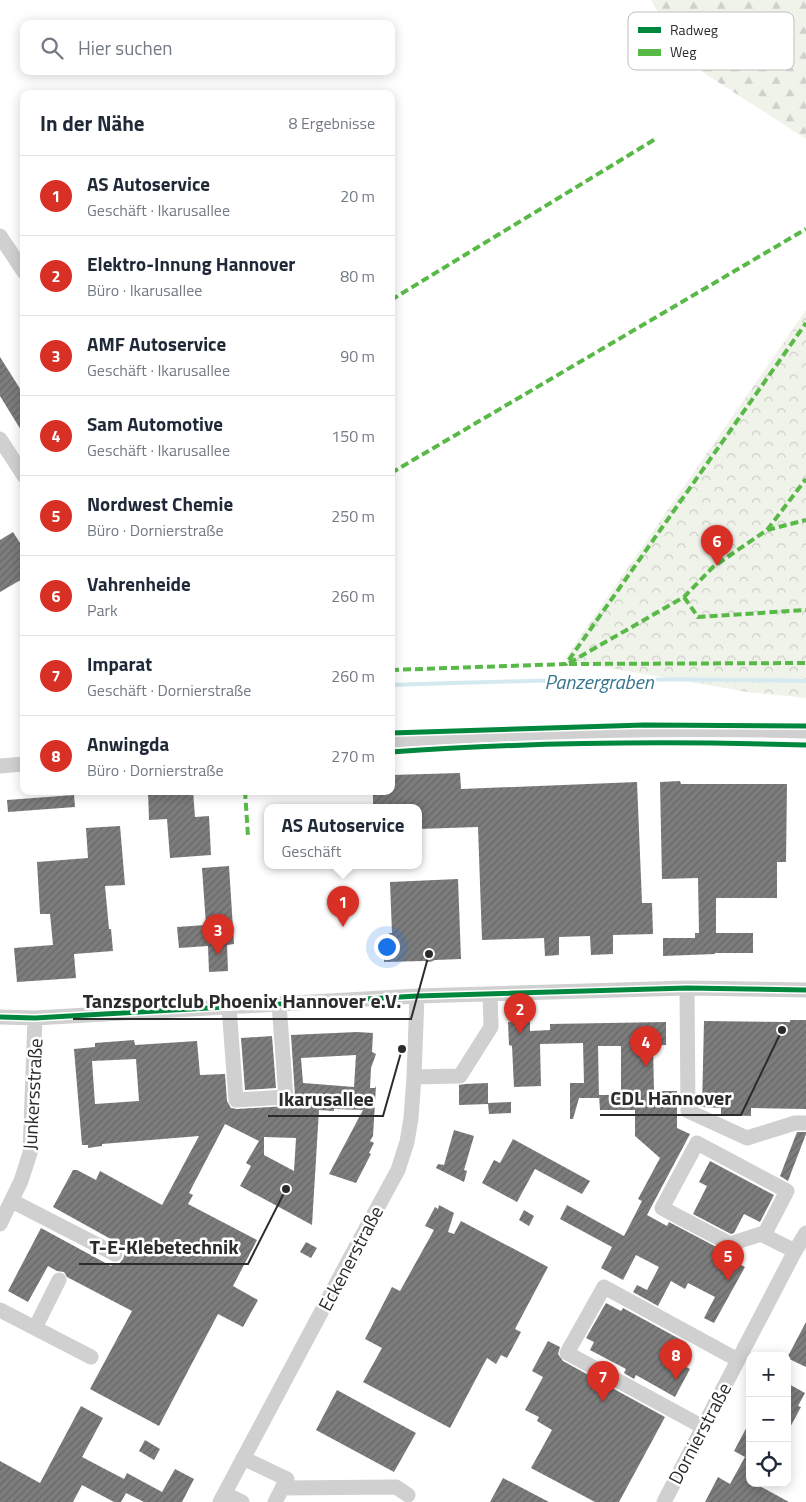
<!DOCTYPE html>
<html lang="de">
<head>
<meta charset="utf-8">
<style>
  body { margin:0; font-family:"Titillium Web",sans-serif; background:#f6f6f7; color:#1f2937 }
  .controls { position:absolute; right:15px; bottom:15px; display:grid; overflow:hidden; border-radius:10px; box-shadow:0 2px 12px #0003 }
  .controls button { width:45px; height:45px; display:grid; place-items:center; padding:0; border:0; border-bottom:1px solid #e0e1e3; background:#fff; color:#1f2937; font:25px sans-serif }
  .you { position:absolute; left:386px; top:946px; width:18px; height:18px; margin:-12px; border:4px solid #fff; border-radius:50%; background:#1a73e8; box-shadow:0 0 0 8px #1a73e833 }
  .badge { display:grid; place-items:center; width:32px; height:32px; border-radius:50%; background:#d93025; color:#fff; font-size:16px; font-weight:700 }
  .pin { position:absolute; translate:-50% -41px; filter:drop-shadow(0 1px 2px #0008) }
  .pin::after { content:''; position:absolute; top:26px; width:18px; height:15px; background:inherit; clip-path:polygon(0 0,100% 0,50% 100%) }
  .popup { position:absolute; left:264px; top:804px; width:158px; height:65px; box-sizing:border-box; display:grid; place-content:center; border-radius:10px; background:#fff; filter:drop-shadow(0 1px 4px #0005); font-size:16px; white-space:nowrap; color:#747a83 }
  .popup b { font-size:19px; color:#1f2937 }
  .popup::after { content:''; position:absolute; left:50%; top:100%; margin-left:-10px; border:10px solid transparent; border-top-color:#fff }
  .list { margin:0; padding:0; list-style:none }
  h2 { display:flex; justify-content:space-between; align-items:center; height:65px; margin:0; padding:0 20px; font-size:21px }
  h2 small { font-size:16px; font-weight:400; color:#747a83 }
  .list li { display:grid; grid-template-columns:32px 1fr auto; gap:15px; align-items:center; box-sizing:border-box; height:80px; padding:0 20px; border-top:1px solid #e0e1e3 }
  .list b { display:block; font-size:19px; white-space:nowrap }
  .list p { margin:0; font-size:16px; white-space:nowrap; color:#747a83 }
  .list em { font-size:16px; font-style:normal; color:#747a83 }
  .icon { flex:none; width:28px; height:28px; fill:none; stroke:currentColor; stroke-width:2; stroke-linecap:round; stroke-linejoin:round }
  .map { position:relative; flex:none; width:806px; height:1502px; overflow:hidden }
  .search { position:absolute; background:#fff; box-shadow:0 2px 12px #0003; left:20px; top:20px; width:375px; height:55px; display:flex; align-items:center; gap:12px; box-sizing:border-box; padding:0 18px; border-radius:10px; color:#747a83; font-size:19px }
  .panel { position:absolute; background:#fff; box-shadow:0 2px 12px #0003; left:20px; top:90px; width:375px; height:705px; border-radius:10px }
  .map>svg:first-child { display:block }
</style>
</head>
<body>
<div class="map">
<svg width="806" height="1502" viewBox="0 0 806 1502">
  <defs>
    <pattern id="forest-firs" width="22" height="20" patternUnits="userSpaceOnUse" patternTransform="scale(1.25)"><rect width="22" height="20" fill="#f0f3ea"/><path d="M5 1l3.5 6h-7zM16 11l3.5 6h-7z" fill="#ced0c9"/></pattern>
    <pattern id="park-crowns" width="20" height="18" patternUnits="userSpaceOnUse" patternTransform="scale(1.25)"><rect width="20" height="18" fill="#f0f3ea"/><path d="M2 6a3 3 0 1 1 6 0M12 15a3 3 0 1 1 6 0" fill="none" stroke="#ced0c9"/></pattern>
    <pattern id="building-hatch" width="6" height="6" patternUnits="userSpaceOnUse" patternTransform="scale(1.25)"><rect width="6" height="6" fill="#7d7d7d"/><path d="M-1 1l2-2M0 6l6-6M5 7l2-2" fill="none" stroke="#676767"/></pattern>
  </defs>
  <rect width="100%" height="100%" fill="#fff"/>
  <path fill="url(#forest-firs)" d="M651,0H806V139L684,60Z"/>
  <path fill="url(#park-crowns)" d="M806,310V698L747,692L564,660Z"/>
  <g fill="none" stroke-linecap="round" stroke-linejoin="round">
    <path stroke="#d5e9f1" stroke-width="4" d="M391,685C529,680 668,678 806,681"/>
  </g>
  <path fill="url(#building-hatch)" fill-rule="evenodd" d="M0,357L24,395V435L0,396Z
    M13,532L24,549V578L0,592V540Z
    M460,773L461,789L637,782L642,903H652L653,934L613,935V954L591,955L590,936L559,937V955L545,956L544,938L482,940L478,827L418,829V808H373V791H391V775Z
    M680,781L681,784H787L786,862H777V898H716V933H753V953H715V954L663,956V938H695V933H699L698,878L662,879L660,782Z
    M148,791H193L195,817L209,816L211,855L170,858L167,819L149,820Z
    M74,795L75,807L8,812L7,800Z
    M120,826L125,885L105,886L109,929H111L113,951L74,954L76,978L17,982L14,948L53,945L50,914H40L37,862L88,858L86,828Z
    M229,866L234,944L227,945L228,971L209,972L208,946L179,948L177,927L206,925L202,868Z
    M458,879L461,959L435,960L430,962L424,961L384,962V951L389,950V933H392L390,882Z
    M790,1020H806V1109L751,1108V1116L721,1115V1108L702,1107L704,1021L790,1022Z
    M508,1022H530V1031L550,1030V1024L666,1022V1045H653L654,1091H677V1128L690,1134L647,1215L667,1226L669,1222L724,1251L722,1255L745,1267L714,1323L704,1318L715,1297L688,1283L685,1289L671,1281L658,1306L633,1292L637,1285L647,1290L659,1267L636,1255L623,1280L601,1268L612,1247L560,1219L567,1205L624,1236L642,1201L638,1199L660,1158L635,1136V1110H600L599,1095H621V1046H598L599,1098H579L573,1119H570V1083H584L583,1043L540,1044L541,1086L514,1087L512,1046L509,1045Z
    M357,1032L373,1033L372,1052L376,1054L371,1068L370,1088H375L376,1086L373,1136L370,1141L374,1143L369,1153L371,1154L356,1183L329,1174L363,1110L334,1109V1111L319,1110L312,1225L240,1186L251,1166L246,1163L259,1141L225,1124L189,1193L193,1195L188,1204L257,1240L233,1286L258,1300L243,1327L218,1314L159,1426L90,1389L132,1311L67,1277L64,1272L57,1271L48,1266L28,1302L8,1291L41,1228L111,1266L113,1263L118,1265L123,1259L127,1248L53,1207L73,1170H77L96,1180L100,1171L162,1205L199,1136L102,1144V1146L88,1148V1145H82L74,1049L95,1047V1043L134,1040L135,1045L197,1041L200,1075L225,1074L227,1101L231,1108L237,1109L287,1106L294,1102L295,1096L291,1035ZM356,1055L354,1087L303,1083L301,1058ZM136,1059L139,1101L95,1104L92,1061ZM264,1137L296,1138L294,1171L264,1155Z
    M272,1036L276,1088L245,1090L241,1038Z
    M488,1083V1103L511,1102V1113L489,1114L488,1104L459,1105V1085L465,1084Z
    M454,1130L474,1136L464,1170L467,1171L464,1182L436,1168L438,1164L444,1165Z
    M797,1132H806V1134L788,1181L780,1176Z
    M513,1139L590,1181L582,1194L535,1169L517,1202L482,1183L494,1160L500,1163Z
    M710,1161L774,1195L760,1222L744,1214L734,1233L731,1234L693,1214L707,1186L699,1182Z
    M439,1205L454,1213L448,1232L454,1234L461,1221L548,1267L515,1329L521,1332L507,1358L501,1355L496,1364L487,1358L450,1428L363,1382L382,1348L365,1339L392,1287L400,1291L434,1230L425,1226L435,1207L438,1209Z
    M524,1210L534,1216L529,1226L519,1220Z
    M306,1242L317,1248L311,1258L300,1252Z
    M606,1303L621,1311L623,1308L687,1343L677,1362L690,1369L675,1397L636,1375L634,1379L624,1373L626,1369L590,1350L594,1342L586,1338Z
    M806,1322V1367L787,1358Z
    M548,1341L560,1347L558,1354L563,1361L665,1417L619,1502H595L531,1468L552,1430L537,1421L539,1417L525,1410L543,1377L532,1371Z
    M787,1383L805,1393L798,1406L801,1407L787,1433Z
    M337,1390L416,1433L394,1472L316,1430Z
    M81,1406L103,1418L82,1457L124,1479L127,1473L162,1492L175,1469L194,1479L182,1502H144L126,1493L121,1502H114L82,1485L73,1502H0V1461L40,1483Z
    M750,1421V1483H754L789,1502H705L718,1477L730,1484L745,1457L734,1451Z
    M145,1440L160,1449L154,1460L139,1451Z
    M503,1478L549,1502H490Z"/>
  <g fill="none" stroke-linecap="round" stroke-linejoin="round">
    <path stroke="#d0d0d0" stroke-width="15" d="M0,236L24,272
      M0,439L24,476
      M391,740C529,731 668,727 806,731
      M0,766L24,764
      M687,988L688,1111L747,1138L795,1123H806
      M229,1007L236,1100L286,1097L279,1004
      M0,1017L35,1018L417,996L687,988L806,990
      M414,1077L460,1076L491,1027L490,994
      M12,1201L115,1254
      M0,1224L21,1181L30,1153L35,1018
      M764,1235L787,1191L697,1143L662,1208L730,1244L761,1234L795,1251
      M0,1310L91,1357
      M35,1328L59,1280
      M703,1427L567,1353L604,1287L738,1360
      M243,1458L287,1479L275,1502
      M282,1488L396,1487L408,1495
      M225,1494L242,1502
      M220,1502L350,1258L398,1170L407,1142L411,1118L414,1077L417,996
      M664,1502L795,1251L806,1233"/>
    <path stroke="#58b947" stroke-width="4" stroke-dasharray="8 4" stroke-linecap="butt" d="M391,300L657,138
      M391,473L806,229
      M767,530L806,479
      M684,597L698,617L806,610
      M569,663L684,597L713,567L767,530L806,520
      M569,664L806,663
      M391,670L566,664L806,323
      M245,791L248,836"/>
    <defs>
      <path id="cycleway" d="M391,733L644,725L806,726
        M391,752C529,742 668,741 806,745
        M0,1017L35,1018L417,996L687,988L806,990"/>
    </defs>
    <use href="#cycleway" stroke="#fff" stroke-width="8"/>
    <use href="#cycleway" stroke="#00873e" stroke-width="5"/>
  </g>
  <g text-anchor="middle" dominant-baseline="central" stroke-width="5" stroke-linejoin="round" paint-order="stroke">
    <g font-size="19" fill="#2b2b2b" stroke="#fff">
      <text transform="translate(32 1094) rotate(-87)">Junkersstraße</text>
      <text transform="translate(350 1258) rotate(-62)">Eckenerstraße</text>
      <text transform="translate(699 1433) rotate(-62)">Dornierstraße</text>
    </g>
    <g font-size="20" font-style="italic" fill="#39768e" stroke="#fff">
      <text x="599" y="681">Panzergraben</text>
    </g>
  </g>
  <rect x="628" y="12" width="166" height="58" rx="8" fill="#fff" stroke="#bfbfbf" stroke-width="1"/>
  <rect x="638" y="27" width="23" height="6" fill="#00873e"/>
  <rect x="638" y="49" width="23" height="7" fill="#58b947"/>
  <g font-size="14" fill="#2b2b2b">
    <text x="670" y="35">Radweg</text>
    <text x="670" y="57">Weg</text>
  </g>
  <path fill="none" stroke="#2b2b2b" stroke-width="2" d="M429 954L411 1019H73M782 1030L741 1115H600M402 1049L383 1116H268M286 1189L248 1264H79"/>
  <g fill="#2b2b2b" stroke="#fff" stroke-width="2">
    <circle cx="429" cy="954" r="5"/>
    <circle cx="782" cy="1030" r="5"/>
    <circle cx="402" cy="1049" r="5"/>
    <circle cx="286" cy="1189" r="5"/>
  </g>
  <g font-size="20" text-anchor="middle" font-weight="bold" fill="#2b2b2b" stroke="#fff" stroke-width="5" stroke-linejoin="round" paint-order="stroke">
    <text x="242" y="1008">Tanzsportclub Phoenix Hannover e.V.</text>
    <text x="671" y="1105">CDL Hannover</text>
    <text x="326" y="1106">Ikarusallee</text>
    <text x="164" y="1254">T-E-Klebetechnik</text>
  </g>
</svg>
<div class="controls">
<button>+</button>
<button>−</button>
<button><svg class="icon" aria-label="locate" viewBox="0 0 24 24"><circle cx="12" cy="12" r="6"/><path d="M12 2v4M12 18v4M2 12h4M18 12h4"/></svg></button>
</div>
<div class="you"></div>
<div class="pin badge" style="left:343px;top:927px">1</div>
<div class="popup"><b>AS Autoservice</b>Geschäft</div>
<div class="pin badge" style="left:520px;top:1034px">2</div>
<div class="pin badge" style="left:218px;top:955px">3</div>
<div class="pin badge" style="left:646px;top:1067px">4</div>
<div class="pin badge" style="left:728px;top:1281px">5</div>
<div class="pin badge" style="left:717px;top:566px">6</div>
<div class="pin badge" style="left:603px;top:1402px">7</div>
<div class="pin badge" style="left:676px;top:1380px">8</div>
<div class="search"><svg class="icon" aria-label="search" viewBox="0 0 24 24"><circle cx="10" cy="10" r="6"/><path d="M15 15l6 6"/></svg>Hier suchen</div>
<section class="panel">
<h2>In der Nähe<small>8 Ergebnisse</small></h2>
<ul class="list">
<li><span class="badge">1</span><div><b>AS Autoservice</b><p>Geschäft · Ikarusallee</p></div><em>20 m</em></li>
<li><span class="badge">2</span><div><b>Elektro-Innung Hannover</b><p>Büro · Ikarusallee</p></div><em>80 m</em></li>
<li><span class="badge">3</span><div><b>AMF Autoservice</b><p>Geschäft · Ikarusallee</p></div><em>90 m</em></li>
<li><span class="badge">4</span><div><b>Sam Automotive</b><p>Geschäft · Ikarusallee</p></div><em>150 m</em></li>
<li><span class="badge">5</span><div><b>Nordwest Chemie</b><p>Büro · Dornierstraße</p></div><em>250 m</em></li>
<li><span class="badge">6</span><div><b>Vahrenheide</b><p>Park</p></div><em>260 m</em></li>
<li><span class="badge">7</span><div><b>Imparat</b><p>Geschäft · Dornierstraße</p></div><em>260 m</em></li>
<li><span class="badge">8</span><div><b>Anwingda</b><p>Büro · Dornierstraße</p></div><em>270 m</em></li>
</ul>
</section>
</div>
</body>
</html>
